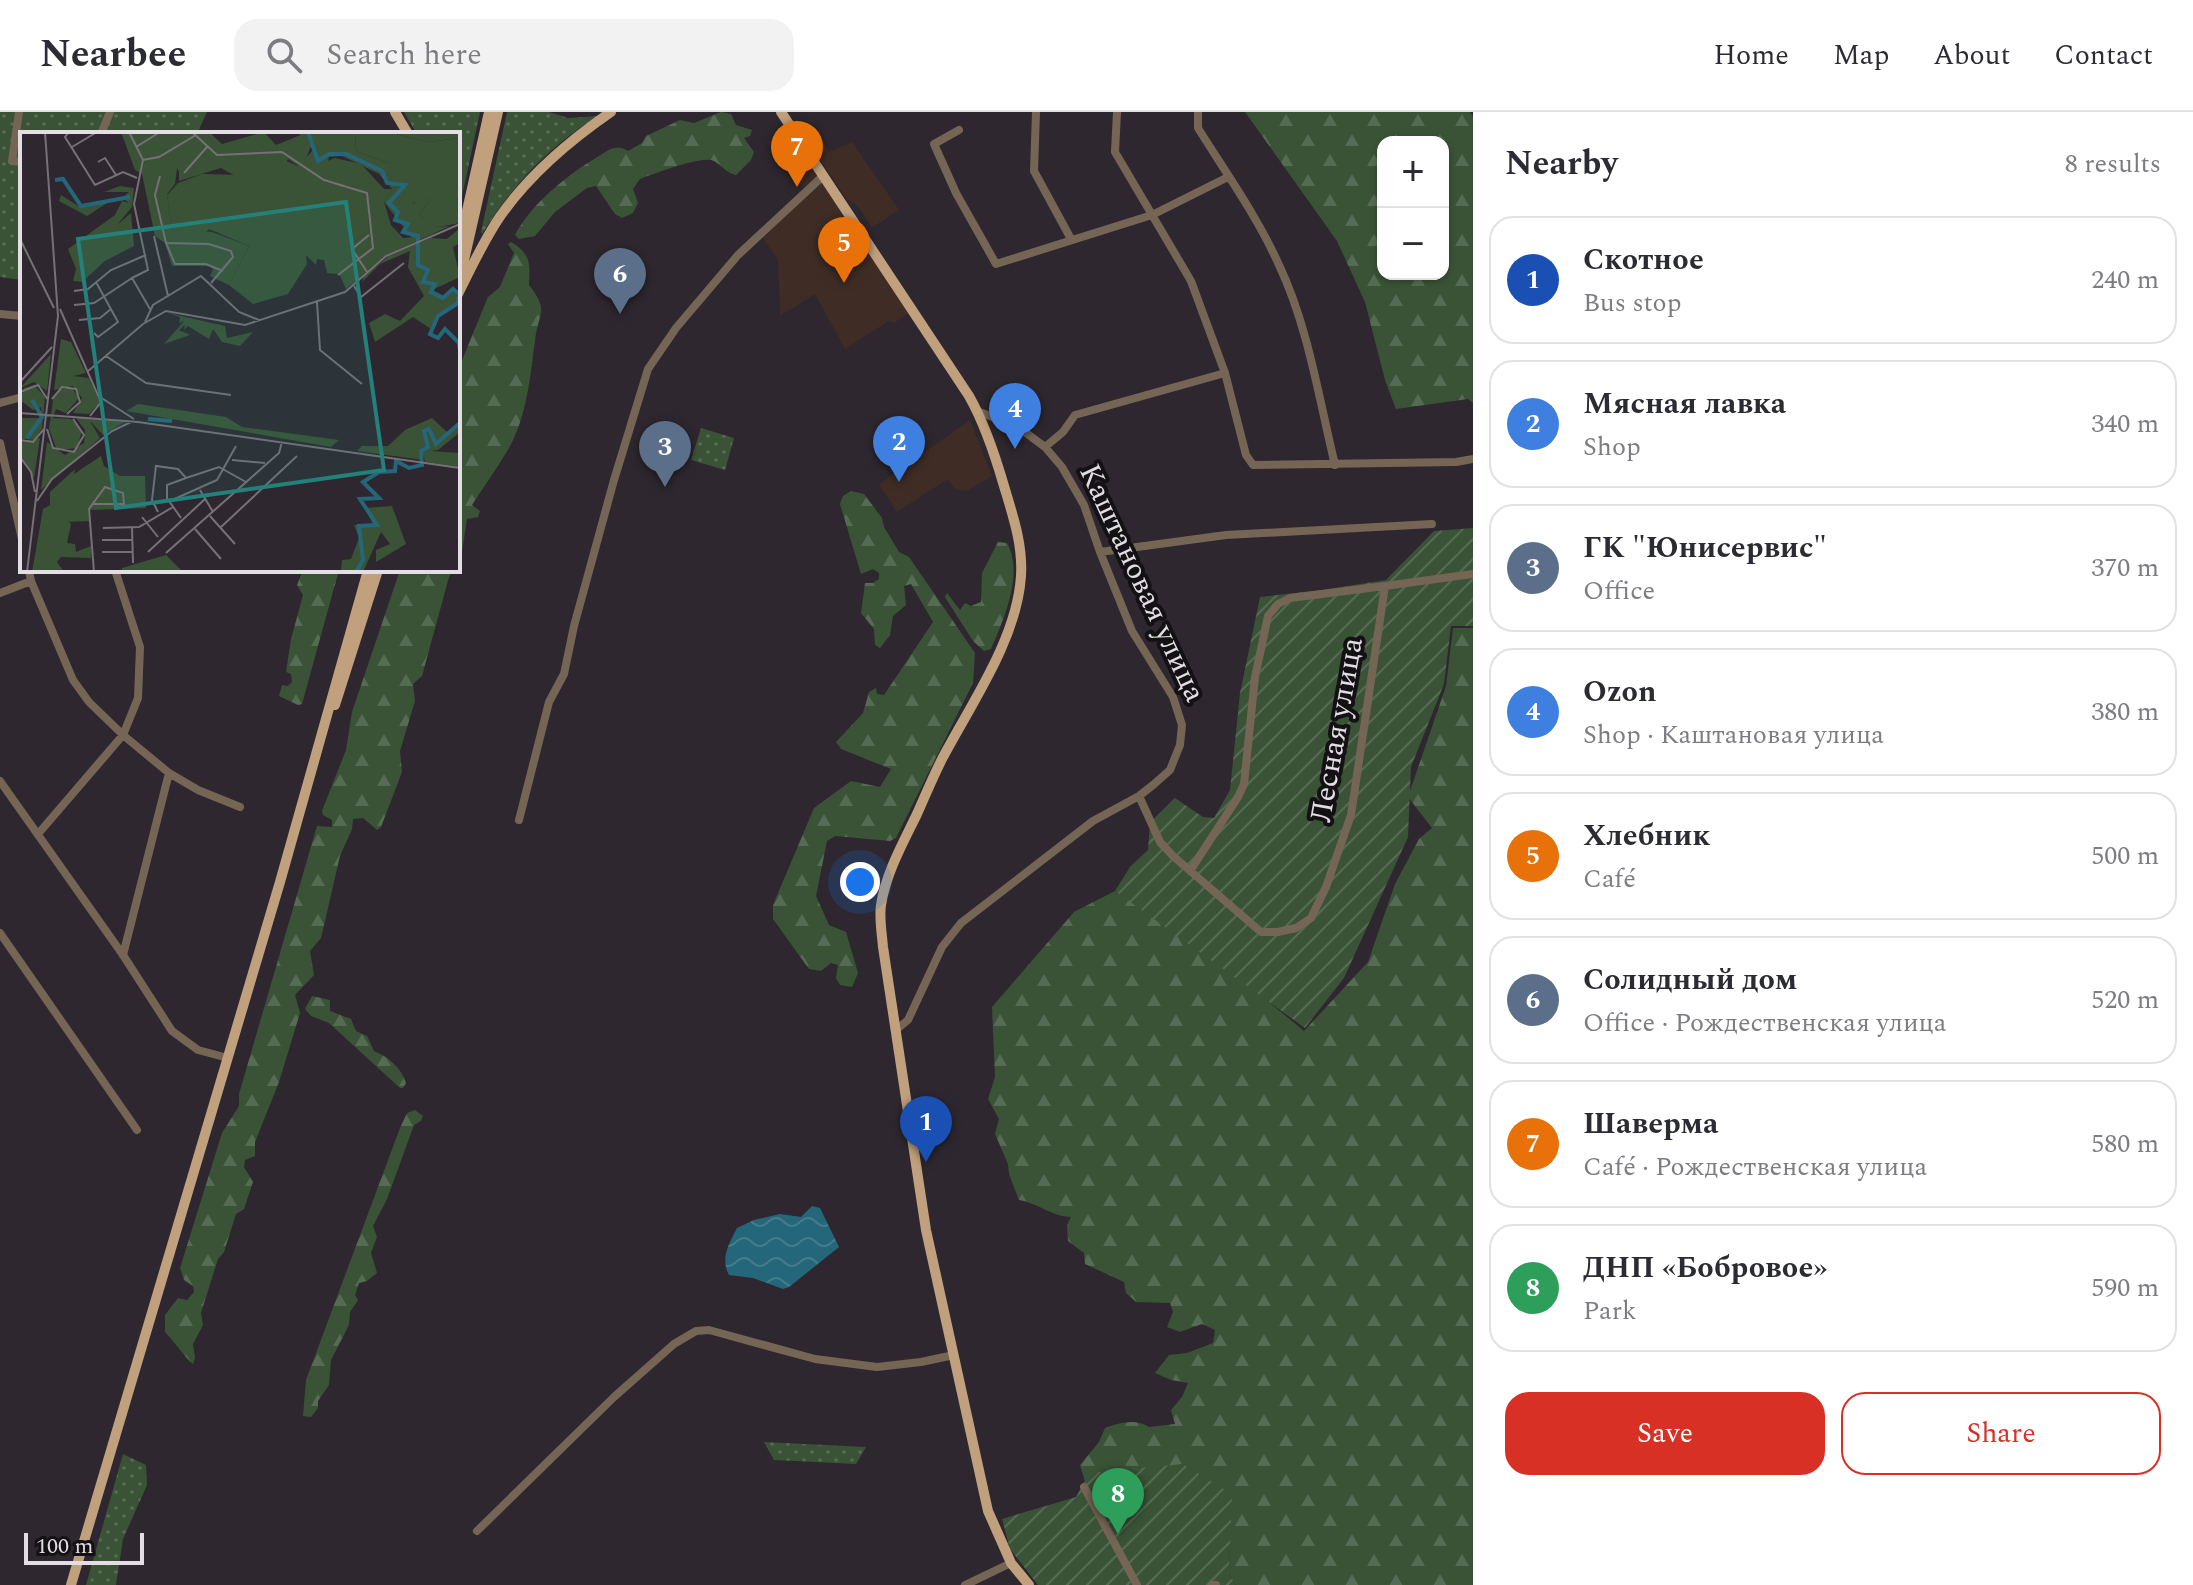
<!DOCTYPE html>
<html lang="en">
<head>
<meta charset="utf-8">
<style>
  body { margin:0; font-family:Spectral,serif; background:#f2f2f3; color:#2b2b33 }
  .controls { position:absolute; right:24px; top:24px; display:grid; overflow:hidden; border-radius:16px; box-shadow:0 2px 6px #0004 }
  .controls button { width:72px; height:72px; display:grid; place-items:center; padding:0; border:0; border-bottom:2px solid #e1e1e2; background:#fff; color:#2b2b33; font:40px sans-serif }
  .scale { position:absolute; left:24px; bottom:20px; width:120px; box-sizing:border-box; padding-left:8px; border:4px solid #e2dee3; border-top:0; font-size:22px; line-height:28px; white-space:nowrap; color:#e2dee3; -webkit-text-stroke:6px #141115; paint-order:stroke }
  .you { position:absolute; left:860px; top:770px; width:28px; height:28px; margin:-20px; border:6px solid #fff; border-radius:50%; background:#1a73e8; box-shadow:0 0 0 12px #1a73e833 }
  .badge { display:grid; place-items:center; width:52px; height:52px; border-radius:50%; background:#d93025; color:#fff; font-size:26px; font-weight:700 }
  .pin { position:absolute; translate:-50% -66px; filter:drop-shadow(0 2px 4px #0008) }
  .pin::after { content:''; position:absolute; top:42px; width:28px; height:24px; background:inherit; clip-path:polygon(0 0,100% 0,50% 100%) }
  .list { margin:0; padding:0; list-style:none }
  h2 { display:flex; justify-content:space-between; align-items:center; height:104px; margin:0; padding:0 32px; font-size:34px }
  h2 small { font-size:26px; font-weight:400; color:#7c7c81 }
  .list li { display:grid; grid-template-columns:52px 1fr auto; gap:24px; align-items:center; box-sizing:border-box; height:128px; margin:0 16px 16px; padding:0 16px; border:2px solid #e1e1e2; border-radius:24px }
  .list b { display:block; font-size:30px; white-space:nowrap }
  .list p { margin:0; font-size:26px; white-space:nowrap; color:#7c7c81 }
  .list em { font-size:26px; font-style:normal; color:#7c7c81 }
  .actions { display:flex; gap:16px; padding:24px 32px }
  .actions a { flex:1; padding:18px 0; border:2px solid #d93025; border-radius:24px; text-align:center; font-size:28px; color:#d93025 }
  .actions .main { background:#d93025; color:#fff }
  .icon { flex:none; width:44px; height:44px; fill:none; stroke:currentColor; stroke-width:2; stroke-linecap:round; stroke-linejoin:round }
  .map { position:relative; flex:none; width:1473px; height:1473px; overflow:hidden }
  header { display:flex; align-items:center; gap:48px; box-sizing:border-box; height:112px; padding:0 40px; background:#fff; border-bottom:2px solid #e1e1e2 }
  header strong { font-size:38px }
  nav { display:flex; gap:44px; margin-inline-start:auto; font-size:28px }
  .search { width:560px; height:72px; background:#f2f2f3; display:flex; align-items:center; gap:20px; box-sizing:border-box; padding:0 28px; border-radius:24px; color:#7c7c81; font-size:30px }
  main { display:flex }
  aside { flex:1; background:#fff }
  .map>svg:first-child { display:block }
</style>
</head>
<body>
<header>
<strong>Nearbee</strong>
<div class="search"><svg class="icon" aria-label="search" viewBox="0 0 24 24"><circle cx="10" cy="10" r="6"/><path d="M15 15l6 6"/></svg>Search here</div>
<nav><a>Home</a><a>Map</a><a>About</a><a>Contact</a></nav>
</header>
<main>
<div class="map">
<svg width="1473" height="1473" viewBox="0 0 1473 1473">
  <defs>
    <pattern id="grass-dots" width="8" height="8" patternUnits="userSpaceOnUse" patternTransform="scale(2)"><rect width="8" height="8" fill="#3a5336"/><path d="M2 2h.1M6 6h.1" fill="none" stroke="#566b53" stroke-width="1.8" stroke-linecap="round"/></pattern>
    <pattern id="forest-firs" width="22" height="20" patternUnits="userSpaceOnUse" patternTransform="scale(2)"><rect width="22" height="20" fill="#3a5336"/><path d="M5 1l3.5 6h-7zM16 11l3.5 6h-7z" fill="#566b53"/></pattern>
    <pattern id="garden-furrows" width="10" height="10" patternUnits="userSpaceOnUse" patternTransform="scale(2)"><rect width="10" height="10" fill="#3a5336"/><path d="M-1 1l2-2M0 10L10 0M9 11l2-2" fill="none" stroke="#566b53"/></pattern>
    <pattern id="water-waves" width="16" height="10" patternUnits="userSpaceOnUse" patternTransform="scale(2)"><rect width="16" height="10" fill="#25677a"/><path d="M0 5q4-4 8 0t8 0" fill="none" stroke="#447c8d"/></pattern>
  </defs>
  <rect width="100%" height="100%" fill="#2e272f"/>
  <path fill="#3f2c25" d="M818,19L829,40L852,30L899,98L873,115L869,112L859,95L846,86L805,25Z
    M811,54L909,201L894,211L889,209L845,237L815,182L780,204L778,148L763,126L808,83L796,65Z
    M970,308L992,364L967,379L955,377L948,367L897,400L879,372Z"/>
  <path fill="url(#grass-dots)" d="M0,0H207L197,22H22V168L0,165Z
    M404,0H480L458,103V22H417Z
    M507,0H549L568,6L598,4C549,34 512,74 482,122L481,120Z
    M701,316L734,326L725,358L691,348Z
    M764,1330L866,1335L856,1352L774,1348Z
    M123,1342L146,1353L147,1373L123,1427L116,1473H86Z"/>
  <path fill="url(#forest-firs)" fill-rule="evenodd" d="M721,0L731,2L736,13L752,18L750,24L744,26L754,40L751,48L736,63C726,61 723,54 714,49C701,43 655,62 640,67L633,77L638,91L633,101L622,106L615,102L596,74L587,76L555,100L535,124L519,127L515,123C532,91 567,63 599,44C604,41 610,36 616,36C621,35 624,37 628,39L642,31L646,24L680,8L694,11Z
    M1245,0H1470L1473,5V291L1468,287L1396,297L1385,268L1365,190L1337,129ZM1383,30H1443V162H1383Z
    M511,130C531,142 530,151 529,173C550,200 538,200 535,229C530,265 527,304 509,336C498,355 484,374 472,393L480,399L478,405L467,407L462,440L458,448V258L488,185L500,175L514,141L508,132Z
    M851,379L864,382L882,406L884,415L899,440L909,445L975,541L973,571L896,726L890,729L835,724L827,729L816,784L829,813L846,820L858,861L852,875L840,873L836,866L838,853L831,851L821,859L809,857L773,807V793L814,696L851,669L880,675L891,657L841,637L836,630L863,601L869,580L876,576L877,582L884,583L933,510L911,472L904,474L906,493L893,504L890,523L880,536L875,533L874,517L861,501L865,471H873L879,467V461L873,457L861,462L840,392L843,384Z
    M998,430L1007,431C1024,462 1004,507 991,537L984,539L973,529L945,485L947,481L960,498L965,491L971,494L981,490L982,461Z
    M303,458H339L302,592L298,593L279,584L282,573L288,574L292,570L291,562L286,560L291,527L303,483L297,473Z
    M400,458H453L449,465L422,564L413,572L415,589L400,639L402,660L381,715L377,718L363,706L353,707L352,717L340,744L321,826L310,839L314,863L295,883L300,901L279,970L255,1030V1044L245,1048L244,1055L253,1070L244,1097L236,1102L224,1140L218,1147L201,1201L203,1213L193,1232L195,1246L193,1252C187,1248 173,1228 165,1220V1203L178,1186L187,1188L194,1180L193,1174L184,1168L180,1156L222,1021L239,994V982L317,714L332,715V708L323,703L322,699L346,638L352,600Z
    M1453,516H1473V1473H1236L1229,1462L1231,1382L1183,1352L1087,1376L1080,1353L1099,1330L1105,1316C1119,1311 1136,1306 1149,1315L1175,1312L1171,1298L1182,1285L1188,1271L1171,1268L1155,1261L1169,1243L1187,1241L1213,1231L1215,1218L1202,1212L1180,1220L1167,1215L1173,1200L1170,1191L1136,1190L1126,1181L1124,1170L1085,1152L1084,1141L1068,1129L1067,1113L1071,1105C1051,1104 1040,1092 1019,1088L1009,1062L1008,1052L995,1022L999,1007L988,987L995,965L992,895L1074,800L1115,779L1218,848L1304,919L1368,850L1395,772L1419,727L1432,716L1408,685L1446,574Z
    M312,884L330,888V899L351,907L356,919L367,924L374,939C389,945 401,956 406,971L403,976H400L329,911L311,904L305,897Z
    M415,998L423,1004L421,1009L414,1013L387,1087L373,1114L377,1125L371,1141L377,1161L367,1169L359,1171L355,1183L358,1188L350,1200L349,1213L331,1248L329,1273L318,1289V1296L311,1305L303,1304L306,1268L400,1016L407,1001Z"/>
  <path fill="url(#garden-furrows)" d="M1473,416V514H1451L1444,572L1411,655L1408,725L1344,866L1305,916L1115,779L1130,755L1148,738L1150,711L1175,686L1203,705L1214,706L1230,678L1240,581L1260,485L1322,478L1386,468L1434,419Z
    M1183,1352L1232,1382L1229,1462L1236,1473H1038L1010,1437L1002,1407L1076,1385L1089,1361Z"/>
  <path fill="url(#water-waves)" d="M812,1094L820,1096L839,1135L789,1175L783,1177L753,1166L729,1163C720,1146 729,1132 737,1116L754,1108L780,1102L801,1105Z"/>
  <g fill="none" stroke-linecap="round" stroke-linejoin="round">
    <path stroke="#756555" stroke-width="8" d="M19,0L12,49L22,50
      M1036,0L1034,59L1071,127
      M1117,0L1115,40L1191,169L1225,261
      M1198,0V16C1226,61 1257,104 1279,153C1308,214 1319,287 1335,353
      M959,18L934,32L956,81L996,152L1152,103L1228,65
      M101,22L110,0
      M0,202L22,204
      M0,291L22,285
      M0,331L22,427
      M1045,335L1063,320L1075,303L1225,261L1246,343L1253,353L1456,350L1473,347
      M1100,440L1226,423L1432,412
      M29,458L31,469L73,568L89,590L123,623L169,661L198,678L240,695
      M0,481L31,469
      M0,669L123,843L172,919L198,938L228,946
      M1139,684L1160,730L1173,744L1261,820H1278L1296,816L1311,806L1326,775L1351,703L1385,474L1473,462
      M519,708L549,590L564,562L574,514L614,368L648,257L676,216L738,143L823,64
      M38,722L123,623L138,586L140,535L115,458
      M1190,759L1238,685L1244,672L1255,565L1268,504L1278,492L1290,486L1385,474
      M0,821L137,1018
      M123,843L169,661
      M897,917L908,908L942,835L961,811L1093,709L1139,684L1153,673L1170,658L1180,633L1182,613L1173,585L1132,519L1100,440L1084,393L1062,355L1045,335L1018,315L977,299
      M1084,1375L1137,1473
      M477,1419L614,1285L674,1232L696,1219L709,1218L815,1247L877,1255L921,1250L954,1243
      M965,1473L1011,1451
      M1212,1473H1216"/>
    <path stroke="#c0a07d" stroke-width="10" d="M395,0L408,22
      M781,0L969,284C985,312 995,343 1004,374C1013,404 1023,433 1021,464C1017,527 971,592 942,647C933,665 925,684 917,702C903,731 886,761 881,793C879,806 882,822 883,835L926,1118L988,1399L1011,1451L1029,1473
      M458,139L489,0
      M459,170L498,0
      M458,182C471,156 483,130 499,106C528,64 569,29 611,0
      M335,593L378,458
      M71,1473L280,770L368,458"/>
  </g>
  <g text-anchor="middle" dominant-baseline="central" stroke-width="8" stroke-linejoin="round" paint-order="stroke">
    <g font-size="30" fill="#e2dee3" stroke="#141115">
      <text transform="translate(1142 471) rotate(65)">Каштановая улица</text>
      <text transform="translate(1337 618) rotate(-80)">Лесная улица</text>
    </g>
  </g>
  <g transform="translate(20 20)">
    <rect width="440" height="440" fill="#2e272f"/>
    <path d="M335,0H368L408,10L440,6V91L418,95L403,87L399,82L412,66L395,72L368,31L336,19ZM440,96V111L433,115L440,145L412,158L427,165L434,154L439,173L419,182L411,197L393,185L355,210L349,191L365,182L380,189L404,164L388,135L390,119L360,132L342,150L344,144L370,123L411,106L427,107ZM41,207L51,210L66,241L53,244L69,246L80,270L69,282L53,281L62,266L53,254L34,258ZM31,222L27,259L14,250L0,256ZM14,253L25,265L22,296L15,307H0V286H22L21,275L13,278L0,268L4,256ZM52,256L59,266L46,281L36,277L33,286L51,287L62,299L57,316L37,318L29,297L33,268L39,257ZM56,286L105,290L83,303L70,289L80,306L21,358L27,310L45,323L64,311L65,298ZM412,286L427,300L440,289V300L418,318L403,320V328L337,319L342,314H368L385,298ZM20,306L14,346L0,323V309ZM81,324L84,334L100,344H125L126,376L68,378L69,389L45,390L30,373V360L55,337L54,342Z" fill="#3a5336"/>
    <path d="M278,0H335L336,19L368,31L390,55L394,72L413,65L399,82L403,87L409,85L418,95L430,94L395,110L364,70L372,57L359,42L322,24L309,25L304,50L335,55L349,66L348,99L330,114L318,142L307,141L304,128L297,127L296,133L286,123L287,132L268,162L233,172L209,153L229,114L189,97L184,102L152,98L147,63L158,51L182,42L220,43L262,27L278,34L293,18ZM368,0H440V6L408,10ZM100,54L114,56L112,75L97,93L111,81L114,114L85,129L62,150L53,149L56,137L48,117L95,83L102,69L109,71L102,66L109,60H84ZM41,63L60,75L95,66L67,84L39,69ZM148,181L205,194L207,206L233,200L220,214L202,210L193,197L189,207L168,194L164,198L165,193L159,198L170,203L144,212L164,189L159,191L160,185ZM118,272L206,285L222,295L319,308L311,315L106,279ZM411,319L440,321V335L405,330L402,319ZM30,373L51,392L47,411L55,412L56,420L71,414V426L41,425L37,430L44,440H12L23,377ZM372,374L386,412L356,430V418L370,412L361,400L343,440H321L322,428L331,427L339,406L334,393L354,394L345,376ZM146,423L163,440H102V436Z" fill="#3a5336"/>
    <path d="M101,0H189L202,12L244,0L256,13L283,2L291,14L285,29L293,35L315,26L341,32L364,57H372L364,70L371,93L383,106L396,105L395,110L365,124L326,157L312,126L316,116L330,114L348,99L349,67L335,55L304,50L268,27L248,62L201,36L159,49V40L157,36L155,52L147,62L152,98L192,100L229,114L209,153L190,144L193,137L188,134H152L145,111L135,104L122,42L115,38Z" fill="#3a5336"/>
    <path fill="none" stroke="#25677a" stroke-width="4" d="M288,0L298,29L309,22H326L362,39L367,51L385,53L369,71L378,80L375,88L388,92L383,100L398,104V133L408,138L403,150L415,152L411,160L423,166L433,157L439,162L438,171L418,184L410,202L418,206L425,197L439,211L440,220M35,48L43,47L61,74L110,65M128,287L152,289M7,306L22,285L12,268M336,440L343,428L339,394L357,393L340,367L359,366L343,350L359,340L375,339L376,329L389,336L402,333L401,319L408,315L404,299L409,297L416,312L440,291"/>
    <path fill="none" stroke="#767077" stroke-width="2" d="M49,0L45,5L75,53L103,40L117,46M109,0L123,28L139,25L176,3M172,0L197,23L262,20L304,48L347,61L353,116L318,143M52,15L77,0M116,15L140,0M123,28L114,72L128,138L112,146L130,177M78,30L85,26L96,43M164,41L187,15M140,44L135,63L146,111L189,112L211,119L213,125L191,151M134,104L148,164M0,107L34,176M146,111L155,132H186L203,139M347,140L332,117L349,103M334,154L341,165L384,131M54,159L68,157L91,138L126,123M297,170L300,218L342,252M54,173L74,171L112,146M40,177L81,270L70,284M59,188L80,186L91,177M125,190L133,173L181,144L219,180L239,188M74,201L78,205L98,190L76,150M86,224L126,251L211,263M67,240L123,192L146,179L225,193L325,160L366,124L440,92M0,250L32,215M0,260L18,253L28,268M80,265L114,287M32,267L42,255L56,257L60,270L47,282M0,281L118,290L440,336M27,297L33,316L54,320L64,303L53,287M0,308L13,310L24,297M0,325L11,340L15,360M212,328L245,331M180,358L193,380M17,369L32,347L92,299L111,290M150,369L197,348L216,314M72,372H104L103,361L85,355L69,377L74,440M138,380L132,368L136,334L158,337L166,346L199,335L226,350M190,384L215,412M122,385L138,405M161,386L147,366V353L166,346M83,396L119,395L153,375M112,396L113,431M200,396L277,324M175,397L201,427M82,408H112M82,420H112M128,420L185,367M146,421L259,321L262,310M7,440L38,184L25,0"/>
    <path fill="#24807a" fill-opacity="0.15" stroke="#24807a" stroke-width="4" d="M326,70L364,338L96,376L58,107Z"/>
    <rect width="440" height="440" fill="none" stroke="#e2dee3" stroke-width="4"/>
  </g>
</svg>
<div class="controls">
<button>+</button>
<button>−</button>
</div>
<div class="scale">100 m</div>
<div class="you"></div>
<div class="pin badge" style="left:926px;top:1050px;background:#1a4fb4">1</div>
<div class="pin badge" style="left:899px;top:370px;background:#3f7fe0">2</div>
<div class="pin badge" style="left:665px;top:375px;background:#5c6f8a">3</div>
<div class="pin badge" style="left:1015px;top:337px;background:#3f7fe0">4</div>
<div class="pin badge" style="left:844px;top:171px;background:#e8710a">5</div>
<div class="pin badge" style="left:620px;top:202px;background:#5c6f8a">6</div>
<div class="pin badge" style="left:797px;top:75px;background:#e8710a">7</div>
<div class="pin badge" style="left:1118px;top:1422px;background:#2e9e5b">8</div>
</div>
<aside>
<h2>Nearby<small>8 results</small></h2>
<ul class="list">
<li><span class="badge" style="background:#1a4fb4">1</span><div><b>Скотное</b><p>Bus stop</p></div><em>240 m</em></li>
<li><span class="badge" style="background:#3f7fe0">2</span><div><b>Мясная лавка</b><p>Shop</p></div><em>340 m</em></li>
<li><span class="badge" style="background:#5c6f8a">3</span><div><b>ГК &quot;Юнисервис&quot;</b><p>Office</p></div><em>370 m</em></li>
<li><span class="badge" style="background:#3f7fe0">4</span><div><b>Ozon</b><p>Shop · Каштановая улица</p></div><em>380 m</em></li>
<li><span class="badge" style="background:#e8710a">5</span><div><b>Хлебник</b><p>Café</p></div><em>500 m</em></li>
<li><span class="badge" style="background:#5c6f8a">6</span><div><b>Солидный дом</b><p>Office · Рождественская улица</p></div><em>520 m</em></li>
<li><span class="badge" style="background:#e8710a">7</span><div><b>Шаверма</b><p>Café · Рождественская улица</p></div><em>580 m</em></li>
<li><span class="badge" style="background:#2e9e5b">8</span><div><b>ДНП «Бобровое»</b><p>Park</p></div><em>590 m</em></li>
</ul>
<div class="actions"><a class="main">Save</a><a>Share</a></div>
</aside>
</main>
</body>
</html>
